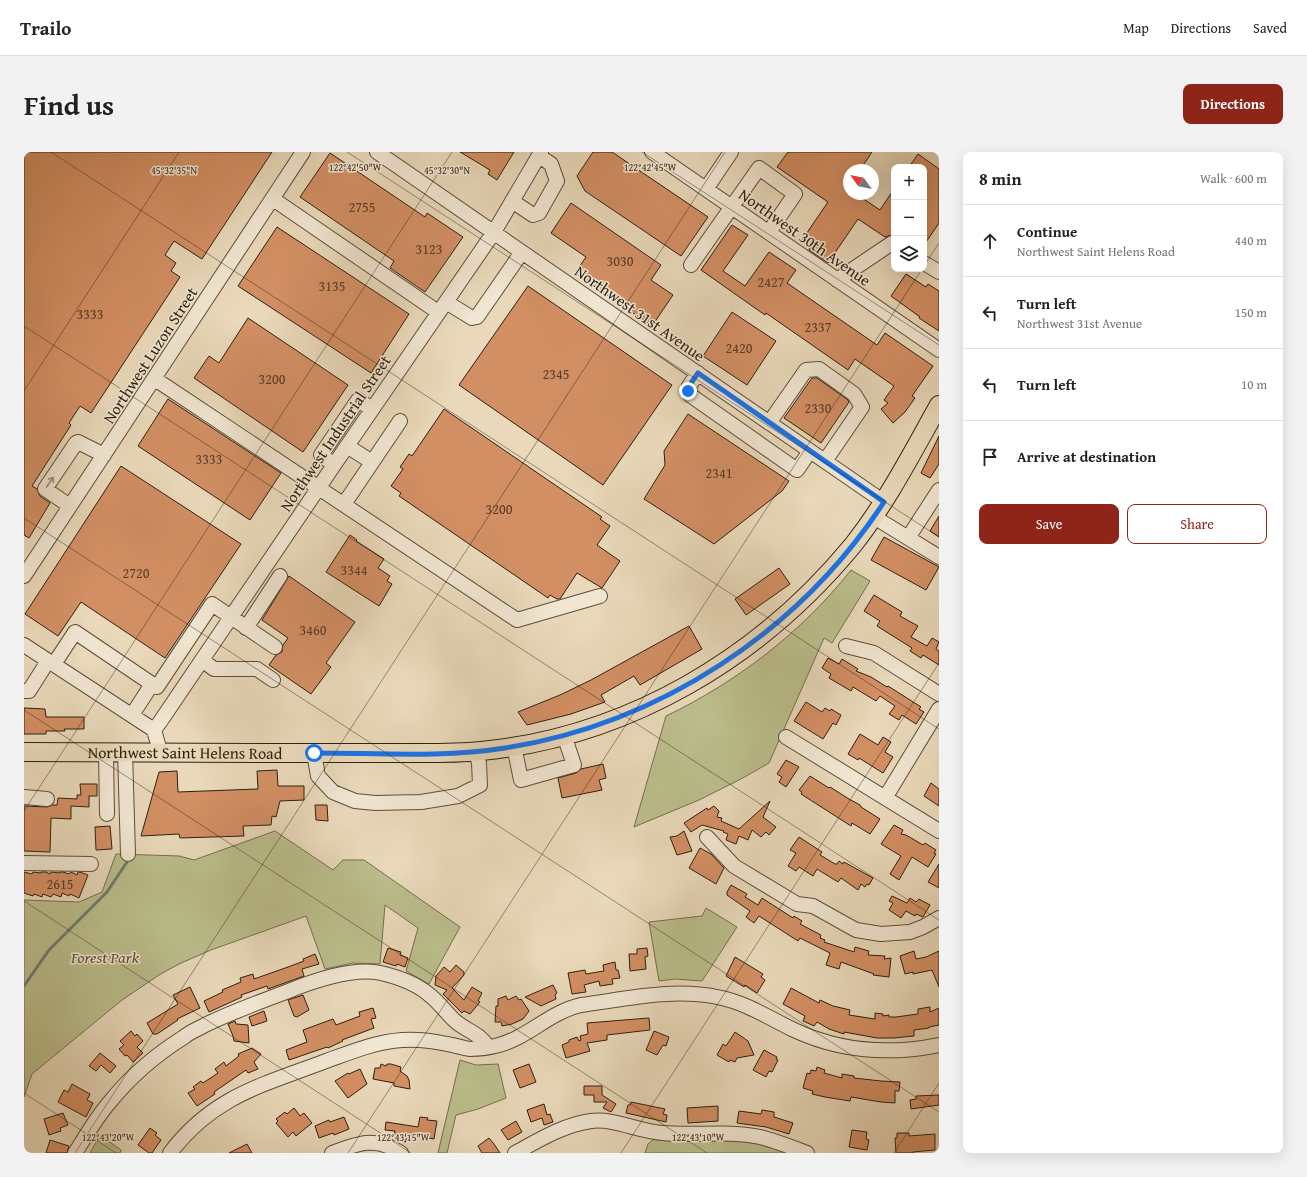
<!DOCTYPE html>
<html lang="en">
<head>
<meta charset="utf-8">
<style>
  body { margin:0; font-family:"Gentium Book Plus",serif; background:#f2f2f2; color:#222 }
  .controls { position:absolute; right:12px; top:12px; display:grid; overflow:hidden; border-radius:8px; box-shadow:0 4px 16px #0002 }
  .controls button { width:36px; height:36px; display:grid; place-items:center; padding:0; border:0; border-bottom:1px solid #e0e0e0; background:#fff; color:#222; font:20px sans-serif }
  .compass { position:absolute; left:819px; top:12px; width:36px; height:36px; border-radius:50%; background:#fff; box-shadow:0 4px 16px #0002; rotate:303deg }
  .stop { position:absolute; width:12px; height:12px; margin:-9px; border:3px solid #1a73e8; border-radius:50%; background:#fff }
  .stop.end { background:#1a73e8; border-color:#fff; box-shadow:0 1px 4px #0008 }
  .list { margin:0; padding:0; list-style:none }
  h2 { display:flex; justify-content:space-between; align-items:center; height:52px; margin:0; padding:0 16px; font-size:17px }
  h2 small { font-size:13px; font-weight:400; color:#767676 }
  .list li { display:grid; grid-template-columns:26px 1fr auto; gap:12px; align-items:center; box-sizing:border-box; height:72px; padding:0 16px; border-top:1px solid #e0e0e0 }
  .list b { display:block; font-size:15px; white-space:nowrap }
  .list p { margin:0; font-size:13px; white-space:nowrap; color:#767676 }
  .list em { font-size:13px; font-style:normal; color:#767676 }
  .actions { display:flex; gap:8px; padding:12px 16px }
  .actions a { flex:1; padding:9px 0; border:1px solid #8f2418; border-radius:8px; text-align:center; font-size:14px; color:#8f2418 }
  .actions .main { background:#8f2418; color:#fff }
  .icon { flex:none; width:22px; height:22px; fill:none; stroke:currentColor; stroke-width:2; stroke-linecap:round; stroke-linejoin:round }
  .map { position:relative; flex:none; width:915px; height:1001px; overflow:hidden; border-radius:8px }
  header { display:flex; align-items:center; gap:24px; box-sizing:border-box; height:56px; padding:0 20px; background:#fff; border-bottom:1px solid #e0e0e0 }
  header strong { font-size:19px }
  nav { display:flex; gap:22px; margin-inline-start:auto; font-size:14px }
  .intro { display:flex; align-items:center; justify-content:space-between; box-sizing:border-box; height:96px; padding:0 24px }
  h1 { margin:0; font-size:28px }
  .button { padding:10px 18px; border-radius:8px; background:#8f2418; color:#fff; font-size:14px; font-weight:700 }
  main { display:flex; gap:24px; padding:0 24px }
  aside { flex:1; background:#fff; border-radius:8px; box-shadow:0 4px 16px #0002 }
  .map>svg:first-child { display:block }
</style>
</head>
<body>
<header>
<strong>Trailo</strong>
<nav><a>Map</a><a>Directions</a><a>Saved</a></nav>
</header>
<div class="intro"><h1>Find us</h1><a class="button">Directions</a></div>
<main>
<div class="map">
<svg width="915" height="1001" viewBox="0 0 915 1001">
  <rect width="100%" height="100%" fill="#e9d9ba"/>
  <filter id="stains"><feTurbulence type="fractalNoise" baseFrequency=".005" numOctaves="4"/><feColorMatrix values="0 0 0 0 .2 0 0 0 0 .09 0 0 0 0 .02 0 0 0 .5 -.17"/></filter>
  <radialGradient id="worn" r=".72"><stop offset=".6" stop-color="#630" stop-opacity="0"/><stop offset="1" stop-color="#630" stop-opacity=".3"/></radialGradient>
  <path fill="#bbbe8c" stroke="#746e4e" d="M827,418L846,429L808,491L800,486L745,611L717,627L675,648L610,675L642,564C713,530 778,480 827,418Z
    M251,679L309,718L319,708H340L436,775L405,832L382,819L394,776L361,753L356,812L329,811L301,817L282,764L187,798L155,812L135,823L98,848L8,922L0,945V748L55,750L78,740L92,702L155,704L170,708Z
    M682,756L713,775L678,829L651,827L635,829L625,770L678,764Z
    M436,908L452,913L474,912L482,946L454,957L432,963L423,1001H414Z
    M76,983L97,998L96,1001H66Z
    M634,984L727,989L766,1001H621L624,992Z"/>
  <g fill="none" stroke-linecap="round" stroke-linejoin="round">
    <path stroke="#6d7c71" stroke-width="3" d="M0,834L25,798L83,740L105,707"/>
  </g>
  <path fill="#d38f64" stroke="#2e1f10" d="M0,0H248L178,107L150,89L141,103L152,111L147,119L156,125L67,261L56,254L45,271L47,273L8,334L13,337L16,344L26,351L5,386L0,383Z
    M436,0H490L473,28L464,22L466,18Z
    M569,0H588L684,65L657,104L561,39L553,24Z
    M764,0H848L836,18H825V42H832L856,58L870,37V83H867L861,85L834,67L804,111L785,98L787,94L778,88L804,50L753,15Z
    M306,1L401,65L403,61L439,85L401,140L366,116L370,109L276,45Z
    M894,2L915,17V71L900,93V15H885Z
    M547,51L637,113L627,128L649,143L628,174L551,121L562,105L527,81Z
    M708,73L724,83L699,119L721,134L745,100L772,118L763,131L853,193L861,181L909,214L888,244L891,246L881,260L869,271L857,257L864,251L860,248L870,234L831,207L824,218L742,161L741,163L677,118Z
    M253,75L385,162L347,221L214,134Z
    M882,122L902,135L904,132L915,139V179L895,166L896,165L867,144Z
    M504,134L648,233L579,333L435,233Z
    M708,160L752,189L723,233L679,204Z
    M224,166L324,233L279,300L170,226L185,204L195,211Z
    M788,226H793L824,248L825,250L797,291L760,266Z
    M144,247L257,321L226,368L114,294Z
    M420,257L578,365L576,367L586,374L573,393L596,409L578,436L553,421L536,447H533L526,443L524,446L375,344L377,341L367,334L379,317L376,315L385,302L388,304Z
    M664,262L765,329L758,339L690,392L620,347L641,313L640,299Z
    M915,284V312L906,326L897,321Z
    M97,314L217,392L141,506L57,450L34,484L1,462Z
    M915,364V385L906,379Z
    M326,383L333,388L332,389L360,407L354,416L366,424L363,429L368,432L355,454L302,420Z
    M860,385L915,415L902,438L847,408Z
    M755,416L766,432L722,463L711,447Z
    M265,424L331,470L302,511L307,515L287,542L245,513L252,503L258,500L259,493L264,486L238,468Z
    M850,443L878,460L876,464L894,474L887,485L903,494L908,486L915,490L912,497L915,499V513L899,503L897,506L886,499L888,496L853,474L856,469L840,459Z
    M665,474L678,497L616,533L610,524L577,543L581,550L547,562L503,573L494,560L536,543L567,528Z
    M804,506L815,512L818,507L834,517L832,519L847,525L863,535L864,534L897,555L895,557L900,560L892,572L878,563L875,568L865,562L871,554L856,544L852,549L829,535L827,539L805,526L807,522L798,516Z
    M782,550L798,560L801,556L806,559L807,557L817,563L812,573L809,571L799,587L770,569Z
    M0,556L21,557L22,565H60V577H40L41,579H22V582H0Z
    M836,582L854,593L859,585L867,590L861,600L869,605L859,621L835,606L834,608L824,602Z
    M762,608L775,615L762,635L755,630L758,625L753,622Z
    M579,612L582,626L575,628L578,638L538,646L534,626L552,621L557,617Z
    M253,618L254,634H280V648L256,649L252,665L248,664L247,673L219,674L220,684L156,686L155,682L117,684L135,620L153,619L154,640L234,637L233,619Z
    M786,624L805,636L806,635L825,647L836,653L837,655L856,667L846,682L828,671L827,674L777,642L778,640L775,638Z
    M907,631L915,637V654L900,644Z
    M56,632H73V644H65V655L47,654V667L27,666L26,700L0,699V654L23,655L29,653H33L34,646L53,647V643H57Z
    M746,649L739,665L752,675L745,683L742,680L737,685L728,678L724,688L715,684L712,692L702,688L704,682L699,680L700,679L678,673L667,680L660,671L683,656L684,658L690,654L695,659L693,665L698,666L697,669L715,677Z
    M291,653H303L304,669L292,668Z
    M870,673L879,678L877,682L882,683L899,693L901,691L912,698L910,701L912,702L904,715L888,705L875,728L866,722L877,704L857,692Z
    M86,674L88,697L72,698L71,675Z
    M660,679L668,699L653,703L646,685L653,684Z
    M775,685L798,700L796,703L811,712H813L815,709L819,712L820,710L849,726L845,733L843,732L841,735L837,732L834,738L817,726L814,730L793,717L789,724L775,715L772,719L764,714L772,701L766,698Z
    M676,696L687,702L700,716L692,732L665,716Z
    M915,712V736L904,730Z
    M0,720L8,722L9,720L17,721V720H22L26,722L27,720L36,721V720H39L45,722L47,720L53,723L54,720H56L64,723L55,746L46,742L45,744L38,741L37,745L29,742L27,745L19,742L18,745L10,742L9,744L0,741Z
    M707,733L723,742L721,745L734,753L738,746L769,766L770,764L778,769L776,772L797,783L796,786L801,788L800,790L830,800L831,795L845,799L844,803L861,804L860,807L867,806L865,825L849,823L850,822L817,810L815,817L802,813L806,801L776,786L774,789L735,764L730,771L722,765L726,759L703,743V740Z
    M868,744L883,751L886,746L892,750L895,747L906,753L899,765L892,762L891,764L882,759L877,766L865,758L869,751L865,749Z
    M364,796L377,800L376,803L384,806L381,815L373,812L372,814L359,810Z
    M623,796L624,804L621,805L622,817L606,819L605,802H613V797Z
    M890,799L892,807L902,805L915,799V835L908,818L889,822V820L881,822L876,804Z
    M291,802L295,812L278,817L280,824L244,837L243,834L217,843L218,845L185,860L180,849L199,840L198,838L217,830L216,826L229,822L230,827L264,815L280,809L279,807Z
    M711,805L739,822L737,825L741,828L733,841L721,833L720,835L702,824Z
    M591,810L592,818H594L596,826L588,827L589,832L576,834L575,829L560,833L562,840L548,842L544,821L561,818L562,822L580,819L579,813Z
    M432,813L440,820V823L428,836L440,848L448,835L458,841L454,849L456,850L446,862L440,859L438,861L419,842L423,838L411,833L412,824L420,815L426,820Z
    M529,833L533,841L531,843L532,847L517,854L501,845Z
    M166,835L176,856L153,867L154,868L133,882H129L123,871L154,852L149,843Z
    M767,836L795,851L796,848L809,854L826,858L825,863L851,867V861L859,862V864L865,863V865H872L894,862V857L906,855V860L915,856V873L905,875V876L890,878V884L870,886H853L820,880V882L805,877L793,870L790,874L779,869L781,864L759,852Z
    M279,843L285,858L273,865L270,864L264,848Z
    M482,844L484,848L492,844L495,848L497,847L505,859L499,867L488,872L478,874L477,870H471L472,854H474V847Z
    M349,856L352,866L347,867L350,876L318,888L319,889L304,896L303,895L265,908L262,898L283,890L279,878L309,867L312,873L336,864L335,860Z
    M240,859L243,869L228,874L225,865Z
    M625,866L626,878L583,883V888L563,891L566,899L542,906L538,893L545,890V888L553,885L555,889L557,888L556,884L564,882L563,871Z
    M211,869L212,872L224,873L225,891L210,889L209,884L204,872Z
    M107,879L111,884L113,882L119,889L113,895L119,901L109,910L103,903L101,904L95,897L100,893L96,889Z
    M630,879L645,885L642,894L639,893L633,903L622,898Z
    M711,880L724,889L730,903L713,906L711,910L706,908L705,910L693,903L699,892L702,894Z
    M228,896L237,902L230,910L234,917L224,921L222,918L190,940L191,942L173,954L164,941L171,937L169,935L177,929L179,931L194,921L191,917L200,910L202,914L215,904L214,902Z
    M740,898L753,905L752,907L754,908L748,920L745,919L742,925L729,918Z
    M76,901L92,914L86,921L77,913L72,919L65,914Z
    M357,912L362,914L363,912H367L377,915L376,919L383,924L385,928L386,937L370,934V931L349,927L351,916H356Z
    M505,912L512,930L496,936L489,918Z
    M793,915L801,918L800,921L818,926V922L830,924V926L857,929L876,930L875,939H871V951L857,950L827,945L826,949L801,945L788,942L789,939L779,936L783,921L786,922L787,918L792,919Z
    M336,917L343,932L324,946L311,929L324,921L325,922Z
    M48,932L66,942L63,948L69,951L62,965L34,950L40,938L44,940Z
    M560,934H578V943L592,952L587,960L579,956L583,950H570V943H560Z
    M915,943V953L887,957L886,948L892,947V944Z
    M607,950L641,957L639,962L643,963L642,970L602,961L604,953H606Z
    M520,952L523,963L526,962L529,970L520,973L518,966L507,970L503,958Z
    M694,954V969L664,971L663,956Z
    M270,956L276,964L280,961L288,971L272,984L269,980L264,985L252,971L254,969L252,967L261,960L263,962Z
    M738,958L750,960V965L769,971L765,982L742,975L713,971L715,959L737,962Z
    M39,961L44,973L36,976L37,979L25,983L20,967Z
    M320,965L325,977L310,983L309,981L295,986L291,974L305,968L306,970Z
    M396,965L404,966L403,968L413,969L410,987L383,982L382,990L374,988L375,983L370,982L371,979L361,978L362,970L394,975Z
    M492,969L498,980L484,988L477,978Z
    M126,976L133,981L131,983L137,988L128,1001H125L114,993Z
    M828,978L843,980L842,987L845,988L843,998L825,995Z
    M873,981H885V984L911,982V998L889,1000V1001H872L871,986H873Z
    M465,986L470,992L476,1001H458L454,994Z
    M26,988L45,994L43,1001H22Z
    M223,992L228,1001H205Z"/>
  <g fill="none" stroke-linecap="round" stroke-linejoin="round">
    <defs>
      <path id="minor" d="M353,0L860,350
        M628,0L915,198
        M682,37L707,0
        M249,47L414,160
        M488,49L509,63L515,61L533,29L527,12L515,4
        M900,111L915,120
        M667,113L735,16L771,42L745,80
        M813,128L868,91L870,92
        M422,150L448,166L453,165L498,100
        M674,221L665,234L666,243L773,318L786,299
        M131,227L493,468L576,444
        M745,271L782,218L795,217L830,242L838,255L801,309
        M323,294L348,310
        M310,313L297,303L334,248L348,257
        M320,352L376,269
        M46,354L21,337L52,291L54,290L80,303
        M850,365L915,405
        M884,386L915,338
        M0,424L279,0
        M222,476L256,424
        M0,493L130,578L136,599
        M822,494L850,501L915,542
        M178,508L190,517H233L249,528
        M30,512L51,480L128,532L108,563
        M128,532L133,535L188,452L251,495
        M0,539H5L24,509
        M130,578L136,570L310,313L470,80L517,0
        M762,585L915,679
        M490,594L497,628L550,613L540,583
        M82,600L83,662
        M101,600L104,702
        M290,601L294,624L309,640L331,649L351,651L397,650L434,644L456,633L455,611L452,599
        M0,645L23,647
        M861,646L915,557
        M683,685L710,714L773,752L789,754L832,778L857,782L886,780L899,775L915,766
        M0,711L67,712
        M51,1001C62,984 72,966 85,951C105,926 133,902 160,885C166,880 174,877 181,873C208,860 235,850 262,840C289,829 328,815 357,821C374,825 395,833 408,845C416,852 422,860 429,867C441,879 455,880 464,895
        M146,1001C189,944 239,933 302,909C327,900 351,890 378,888C392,887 409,889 423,892C431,893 438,896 446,897C455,897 463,896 471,894C503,887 525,860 557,853C602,847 648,836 693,845C721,850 745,866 770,878C817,900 865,903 915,893
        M308,1001C334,991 352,984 377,1001
        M491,1001C515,988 539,973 567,969C591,966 615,980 639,981C671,984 705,978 736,985C752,989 767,995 783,1001"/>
      <g id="major">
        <path id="s1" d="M0,600C85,600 170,600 255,601C292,601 330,601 367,601C397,601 427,602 457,599C604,585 736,506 829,393C863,350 888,301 915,253"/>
      </g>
    </defs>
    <use href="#minor" stroke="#5d4e3a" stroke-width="16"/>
    <use href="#major" stroke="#2e1f10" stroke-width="20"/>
    <use href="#minor" stroke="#f1e6d2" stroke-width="14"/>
    <use href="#major" stroke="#e9d9ba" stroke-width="18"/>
  </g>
  <defs><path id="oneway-shaft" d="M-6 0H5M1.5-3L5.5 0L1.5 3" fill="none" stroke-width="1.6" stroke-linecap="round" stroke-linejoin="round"/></defs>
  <use stroke="#998c7b" href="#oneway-shaft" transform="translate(26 330) rotate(-56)"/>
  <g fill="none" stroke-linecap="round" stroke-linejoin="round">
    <path stroke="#1a73e8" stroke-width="5" d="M290,601C353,601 419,606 481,596C635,572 775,480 860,350L674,221L665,234L664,239"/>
  </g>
  <path fill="none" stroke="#2e1f10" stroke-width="1" stroke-opacity="0.45" d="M27,0L915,577M323,0L915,385M618,0L915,193M913,0L915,1M900,114L915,91M0,174L915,768M0,239L155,0M0,366L915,960M0,558L683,1001M0,659L428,0M0,749L387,1001M0,941L92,1001M51,1001L701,0M324,1001L898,117M597,1001L915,511M870,1001L915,931"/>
  <g text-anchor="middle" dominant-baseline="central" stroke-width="3" stroke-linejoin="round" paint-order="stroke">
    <g font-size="14" fill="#573b25">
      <text x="338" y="55">2755</text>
      <text x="405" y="97">3123</text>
      <text x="596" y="109">3030</text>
      <text x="747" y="130">2427</text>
      <text x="308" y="134">3135</text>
      <text x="66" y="162">3333</text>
      <text x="794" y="175">2337</text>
      <text x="715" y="196">2420</text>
      <text x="532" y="222">2345</text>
      <text x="248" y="227">3200</text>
      <text x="794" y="256">2330</text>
      <text x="185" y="307">3333</text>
      <text x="695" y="321">2341</text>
      <text x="475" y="357">3200</text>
      <text x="330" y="418">3344</text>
      <text x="112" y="421">2720</text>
      <text x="289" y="478">3460</text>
      <text x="36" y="732">2615</text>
    </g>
    <g font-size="16" fill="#2e1f10" stroke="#f1e6d2">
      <text transform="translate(781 85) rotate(35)">Northwest 30th Avenue</text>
      <text transform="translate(616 161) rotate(35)">Northwest 31st Avenue</text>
      <text transform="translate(126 203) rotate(-57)">Northwest Luzon Street</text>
      <text transform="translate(311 281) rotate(-56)">Northwest Industrial Street</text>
      <text stroke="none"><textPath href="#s1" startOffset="161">Northwest Saint Helens Road</textPath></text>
    </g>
    <g font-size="16" font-style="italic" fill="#584f35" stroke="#f1e6d2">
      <text x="81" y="805">Forest Park</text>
    </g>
  </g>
  <g font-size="10" text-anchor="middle" fill="#2e1f10" stroke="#f1e6d2" stroke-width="3" stroke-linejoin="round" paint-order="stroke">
    <text x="331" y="19">122°42'50"W</text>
    <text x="626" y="19">122°42'45"W</text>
    <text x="150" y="22">45°32'35"N</text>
    <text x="423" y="22">45°32'30"N</text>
    <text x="84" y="989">122°43'20"W</text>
    <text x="379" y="989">122°43'15"W</text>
    <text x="674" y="989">122°43'10"W</text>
  </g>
  <rect width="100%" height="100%" filter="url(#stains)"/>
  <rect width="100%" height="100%" fill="url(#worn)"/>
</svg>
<div class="controls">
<button>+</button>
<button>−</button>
<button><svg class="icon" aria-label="layers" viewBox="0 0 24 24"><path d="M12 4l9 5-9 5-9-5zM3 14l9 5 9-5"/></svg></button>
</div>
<svg class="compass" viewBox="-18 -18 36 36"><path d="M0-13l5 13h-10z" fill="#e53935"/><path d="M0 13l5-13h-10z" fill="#767676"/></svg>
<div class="stop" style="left:290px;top:601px"></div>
<div class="stop end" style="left:664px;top:239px"></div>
</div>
<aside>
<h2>8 min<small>Walk · 600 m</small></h2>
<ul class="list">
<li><svg class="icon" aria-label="ahead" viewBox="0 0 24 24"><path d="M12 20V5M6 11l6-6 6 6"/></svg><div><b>Continue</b><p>Northwest Saint Helens Road</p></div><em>440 m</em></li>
<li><svg class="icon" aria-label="left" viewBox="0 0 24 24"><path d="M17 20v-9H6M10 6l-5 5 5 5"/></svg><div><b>Turn left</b><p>Northwest 31st Avenue</p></div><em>150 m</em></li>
<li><svg class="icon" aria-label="left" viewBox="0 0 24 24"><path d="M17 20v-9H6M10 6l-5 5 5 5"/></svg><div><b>Turn left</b></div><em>10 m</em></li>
<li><svg class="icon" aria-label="arrive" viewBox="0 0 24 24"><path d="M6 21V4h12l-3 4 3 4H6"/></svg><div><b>Arrive at destination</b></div></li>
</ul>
<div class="actions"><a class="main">Save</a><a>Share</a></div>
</aside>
</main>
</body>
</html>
